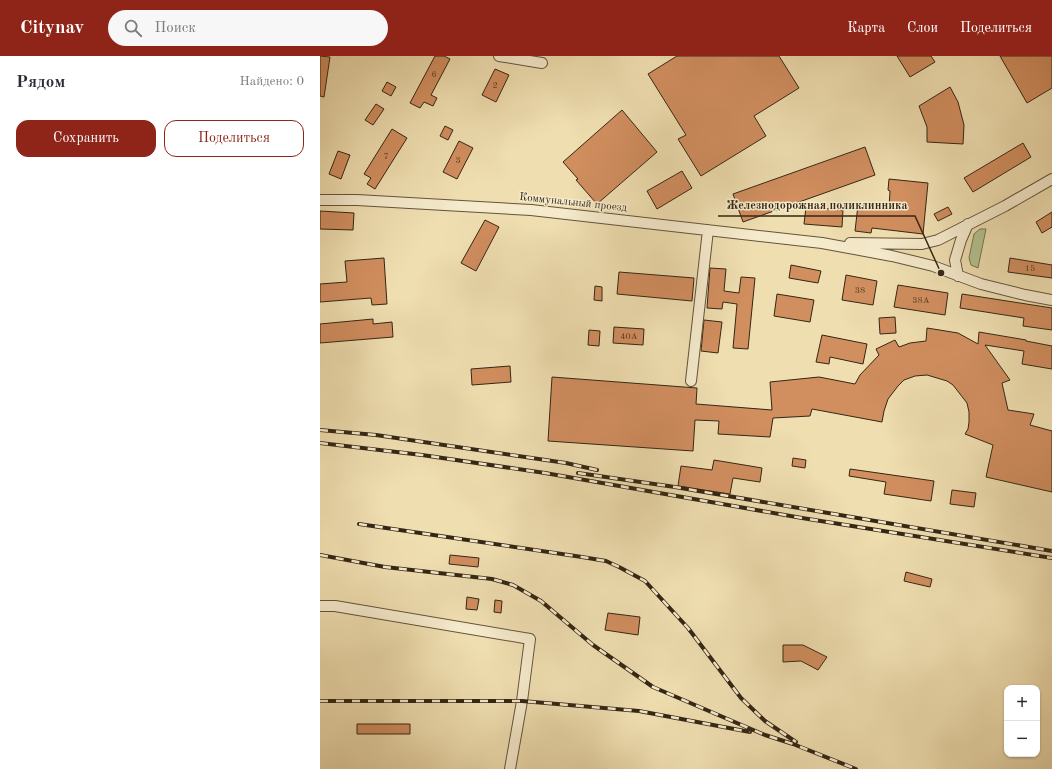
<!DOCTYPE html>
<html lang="ru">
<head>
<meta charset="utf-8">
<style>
  body { margin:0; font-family:"Old Standard TT",serif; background:#f7f7f7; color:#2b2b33 }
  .controls { position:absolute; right:12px; bottom:12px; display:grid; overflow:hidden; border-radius:8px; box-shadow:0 1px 3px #0004 }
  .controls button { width:36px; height:36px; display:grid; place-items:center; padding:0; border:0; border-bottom:1px solid #e1e1e2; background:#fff; color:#2b2b33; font:20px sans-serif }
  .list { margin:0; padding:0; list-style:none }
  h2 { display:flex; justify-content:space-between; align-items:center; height:52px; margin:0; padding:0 16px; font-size:17px }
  h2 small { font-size:13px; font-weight:400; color:#7c7c81 }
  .actions { display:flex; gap:8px; padding:12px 16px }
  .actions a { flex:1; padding:9px 0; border:1px solid #8f2418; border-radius:12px; text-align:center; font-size:14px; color:#8f2418 }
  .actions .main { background:#8f2418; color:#fff }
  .icon { flex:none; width:22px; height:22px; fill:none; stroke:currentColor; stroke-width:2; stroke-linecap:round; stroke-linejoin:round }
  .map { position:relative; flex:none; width:732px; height:713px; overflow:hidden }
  header { display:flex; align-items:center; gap:24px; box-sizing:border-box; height:56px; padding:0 20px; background:#8f2418; color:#fff }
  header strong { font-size:19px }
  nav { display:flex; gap:22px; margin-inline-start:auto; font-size:14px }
  .search { width:280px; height:36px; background:#f7f7f7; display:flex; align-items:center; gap:10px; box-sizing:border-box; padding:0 14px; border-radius:22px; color:#7c7c81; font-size:15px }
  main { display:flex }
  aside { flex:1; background:#fff }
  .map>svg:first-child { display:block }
</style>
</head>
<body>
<header>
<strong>Citynav</strong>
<div class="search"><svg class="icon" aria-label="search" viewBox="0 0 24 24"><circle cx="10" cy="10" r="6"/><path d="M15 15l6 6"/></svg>Поиск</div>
<nav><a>Карта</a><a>Слои</a><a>Поделиться</a></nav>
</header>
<main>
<aside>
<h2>Рядом<small>Найдено: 0</small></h2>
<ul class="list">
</ul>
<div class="actions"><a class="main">Сохранить</a><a>Поделиться</a></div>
</aside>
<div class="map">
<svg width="732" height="713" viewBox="0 0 732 713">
  <rect width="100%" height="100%" fill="#efdeb0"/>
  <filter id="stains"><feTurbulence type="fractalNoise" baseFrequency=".005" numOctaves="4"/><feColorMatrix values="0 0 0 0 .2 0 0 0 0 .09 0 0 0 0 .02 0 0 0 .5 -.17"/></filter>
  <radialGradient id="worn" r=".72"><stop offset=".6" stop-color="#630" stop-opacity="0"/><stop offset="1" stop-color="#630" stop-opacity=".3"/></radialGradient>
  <path fill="#b4c28f" stroke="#747452" d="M660,173H666L658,212L651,209L649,202L654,178Z"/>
  <path fill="#d18e5f" stroke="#342614" d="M0,0L10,1L4,41L0,40Z
    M115,0H124L130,3L111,39L117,42L113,50L104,46L100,52L90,47Z
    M357,0H459L479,32L434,60L446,80L381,120L358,83L366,79L328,18Z
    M577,0H611L615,6L590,21Z
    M680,0H732V32L707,47Z
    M175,13L189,19L176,46L162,39Z
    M67,26L76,31L71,40L62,35Z
    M630,31L638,46L644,69L643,88L607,86V71L599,50Z
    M56,48L64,53L53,69L45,64Z
    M302,54L337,96L277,148L256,124L258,123L243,106Z
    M125,70L133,74L128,84L120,80Z
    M72,73L87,82L55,133L47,128L51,122L44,118Z
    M139,85L153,92L137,123L123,116Z
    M703,87L711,101L653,136L644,122Z
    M545,91L555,119L423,166L413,138Z
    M18,95L30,99L21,123L9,118Z
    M362,115L372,132L337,153L327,135Z
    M569,123L608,127L603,178L552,172L551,177L535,175L538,149L569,152L570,135L568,134Z
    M486,151L523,154L522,171L484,168Z
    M628,151L632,158L618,165L614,158Z
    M0,155L34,157L33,174L0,173Z
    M732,156V171L722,177L716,166Z
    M165,164L179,171L156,215L141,207Z
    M64,202L67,248L52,249L51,242L0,246V228L27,226L25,205Z
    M690,202L732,209V222L688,216Z
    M471,209L501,215L498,227L469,222Z
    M390,212L406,213L404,235L419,237L421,221L435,222L428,293L413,292L417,248L403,246L402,253L387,252Z
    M299,216L374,222L372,245L297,238Z
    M526,219L557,225L553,249L522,244Z
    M578,229L628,237L625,259L574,251Z
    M275,230L282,231V245L274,244Z
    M457,238L494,244L490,266L454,260Z
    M642,238L732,252V274L703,270L704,262L640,252Z
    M575,261L576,277L560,278L559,262Z
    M53,263V268L72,266L73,281L0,287V268Z
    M384,264L402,266L398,297L381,295Z
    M294,271L324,273L323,289L293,287Z
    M607,272L638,277L658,288L659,276L706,284V285L732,290V313L702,308L704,295L665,289L690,324L682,327L688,354L714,358L710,369L732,375V436L666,421L673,389L645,378L648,373L649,366V356L647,347L633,329L627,325L607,319L595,320L584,324L578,330L568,343L564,355L562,366L492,353L490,360L453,362L450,381L398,378L399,365L375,364L373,395L228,385L232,321L377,332L376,348L452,354L450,326L499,321L535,328L540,319L559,299L556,293L575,284L579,291L590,287L606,285Z
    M269,274L280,275L279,290L268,289Z
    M502,279L547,288L543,308L510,301L509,308L496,306Z
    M190,310L191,326L152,329L151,313Z
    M473,402L486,404L485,412L472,410Z
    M394,404L442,412L440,426L413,422L410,438L358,430L361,410L392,414Z
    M530,413L614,425L611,445L564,438L566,426L529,420Z
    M632,434L656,437L654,451L630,448Z
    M130,499L159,502L158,511L129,508Z
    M586,516L612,523L610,531L584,525Z
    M147,541L159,543L157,554L146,553Z
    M175,544L182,545L181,557L174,556Z
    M288,557L320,561L318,579L285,574Z
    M463,589H483L507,601L498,614L481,605L463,606Z
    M37,668H90V678H37Z"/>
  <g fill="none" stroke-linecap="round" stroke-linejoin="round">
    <defs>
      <path id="minor" d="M179,0L222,7
        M0,144H37L211,154L502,187L572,200L613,210L661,228L705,239L732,244
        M530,187L602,188L618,184L685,150L732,123
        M638,220L635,204L641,184L648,168
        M371,325L388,174
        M0,550H15L210,583L202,645L190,713"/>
    </defs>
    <use href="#minor" stroke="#63543b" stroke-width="12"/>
    <use href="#minor" stroke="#f5eacc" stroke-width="10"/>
    <defs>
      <path id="rail" d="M0,374L56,379L246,407L277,414
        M0,387L102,399L225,417L482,462L732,502
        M258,417L355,431L732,495
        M39,468L262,501L286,505L299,511L325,525L368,572L421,642L445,665L476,686
        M0,499L65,511L172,523L193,529L221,545L273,589L333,631L445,679L473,688L536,713
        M0,645H202L319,655L430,676"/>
    </defs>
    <use href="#rail" stroke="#342614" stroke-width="4"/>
    <use href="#rail" stroke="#f5eacc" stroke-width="2.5" stroke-dasharray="8" stroke-linecap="butt"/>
  </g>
  <g text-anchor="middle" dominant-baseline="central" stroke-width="3" stroke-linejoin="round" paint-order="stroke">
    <g font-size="9" fill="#5b4027">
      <text x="114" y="18">6</text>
      <text x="175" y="29">2</text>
      <text x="66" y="100">7</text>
      <text x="138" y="104">3</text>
      <text x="710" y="212">15</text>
      <text x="540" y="234">38</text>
      <text x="601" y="244">38А</text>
      <text x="309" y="280">40А</text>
    </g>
    <g font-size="11" fill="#342614" stroke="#f5eacc">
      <text transform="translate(253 147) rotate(6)">Коммунальный проезд</text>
    </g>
  </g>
  <path fill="none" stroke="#342614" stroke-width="1.5" d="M621 217L595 160H398"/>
  <circle fill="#342614" stroke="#f5eacc" stroke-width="1.5" cx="621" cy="217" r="4"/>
  <g font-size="12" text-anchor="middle" font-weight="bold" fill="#342614" stroke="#f5eacc" stroke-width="3" stroke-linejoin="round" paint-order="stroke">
    <text x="497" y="153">Железнодорожная поликлинника</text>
  </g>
  <rect width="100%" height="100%" filter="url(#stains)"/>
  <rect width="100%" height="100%" fill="url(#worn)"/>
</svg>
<div class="controls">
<button>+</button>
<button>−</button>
</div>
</div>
</main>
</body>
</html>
